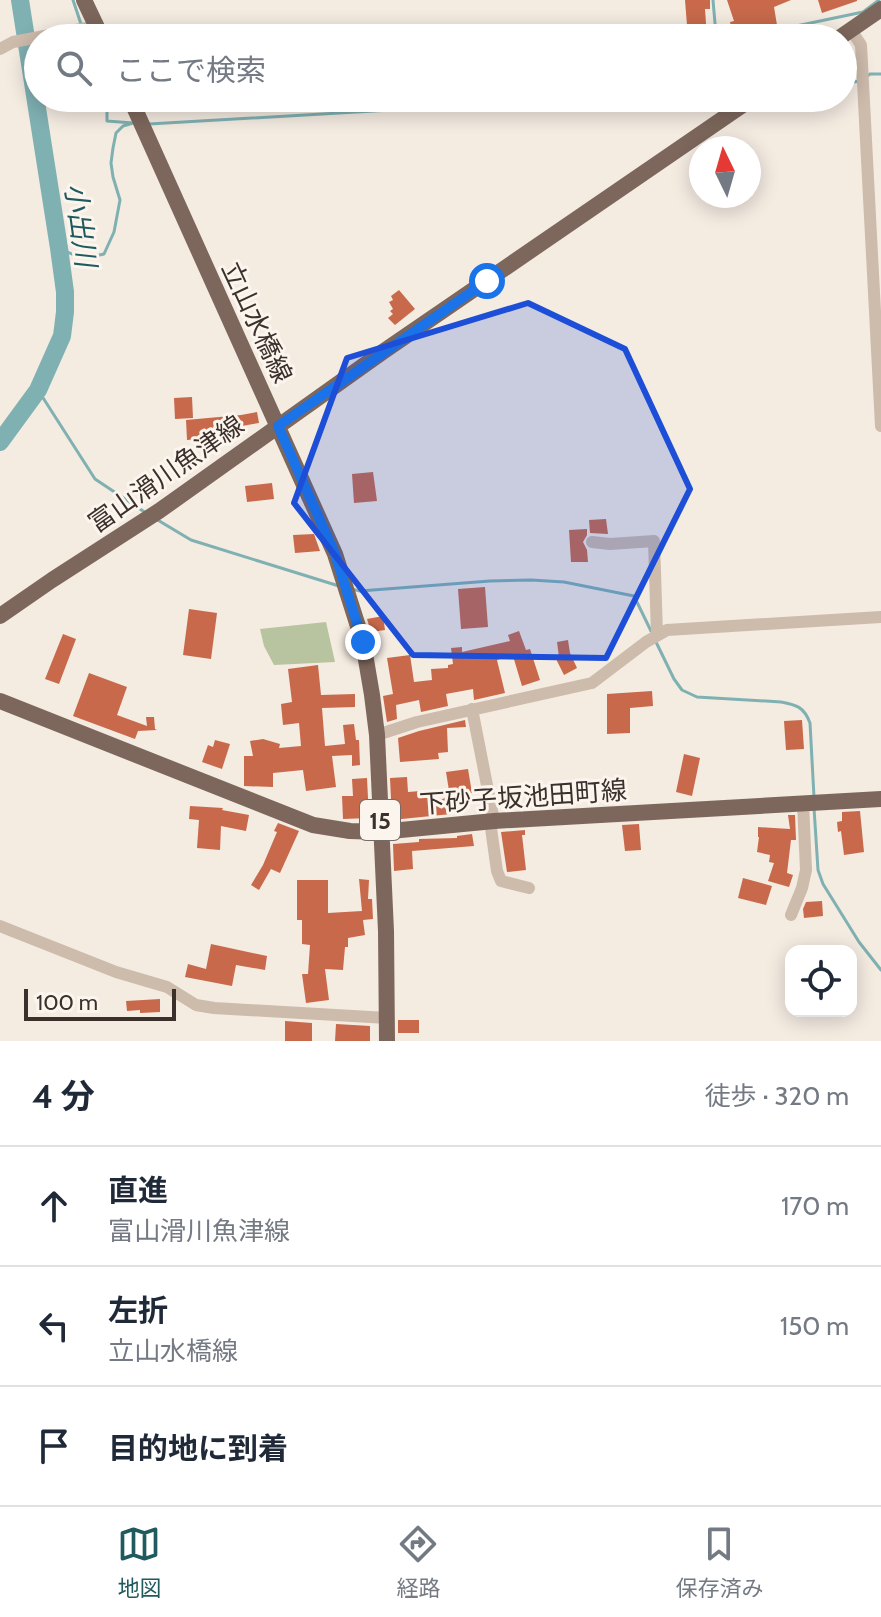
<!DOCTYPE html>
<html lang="ja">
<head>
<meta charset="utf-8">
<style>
  body { margin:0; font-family:Cabin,"Noto Sans JP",sans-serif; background:#f6f6f7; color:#1f2937 }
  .controls { position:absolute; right:24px; bottom:24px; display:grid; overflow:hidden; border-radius:16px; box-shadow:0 4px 20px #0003 }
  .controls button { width:72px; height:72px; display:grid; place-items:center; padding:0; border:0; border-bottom:2px solid #e0e1e3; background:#fff; color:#1f2937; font:40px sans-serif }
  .compass { position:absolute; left:689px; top:136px; width:72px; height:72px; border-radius:50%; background:#fff; box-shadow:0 4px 20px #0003; rotate:355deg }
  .scale { position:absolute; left:24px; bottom:20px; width:152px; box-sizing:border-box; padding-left:8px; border:4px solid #3b302b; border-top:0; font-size:22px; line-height:28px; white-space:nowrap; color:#3b302b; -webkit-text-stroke:6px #fbf5ee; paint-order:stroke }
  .stop { position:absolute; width:24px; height:24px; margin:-18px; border:6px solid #1a73e8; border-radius:50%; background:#fff }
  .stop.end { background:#1a73e8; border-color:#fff; box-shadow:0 2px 8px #0008 }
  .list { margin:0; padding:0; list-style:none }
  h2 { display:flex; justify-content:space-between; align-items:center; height:104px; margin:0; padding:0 32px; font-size:34px }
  h2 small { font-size:26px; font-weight:400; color:#747a83 }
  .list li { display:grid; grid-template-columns:52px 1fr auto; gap:24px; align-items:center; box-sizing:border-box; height:120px; padding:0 32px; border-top:2px solid #e0e1e3 }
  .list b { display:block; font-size:30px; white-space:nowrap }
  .list p { margin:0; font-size:26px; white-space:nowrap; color:#747a83 }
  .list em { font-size:26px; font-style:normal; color:#747a83 }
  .icon { flex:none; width:44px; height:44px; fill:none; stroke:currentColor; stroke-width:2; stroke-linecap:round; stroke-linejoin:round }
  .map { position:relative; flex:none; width:881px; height:1041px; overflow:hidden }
  .search { position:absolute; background:#fff; box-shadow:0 4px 20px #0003; left:24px; right:24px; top:24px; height:88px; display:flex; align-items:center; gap:20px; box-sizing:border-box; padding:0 28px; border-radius:44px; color:#747a83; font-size:30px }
  .sheet { height:464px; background:#fff }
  nav { display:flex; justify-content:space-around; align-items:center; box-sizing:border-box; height:112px; border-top:2px solid #e0e1e3; background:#fff; font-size:22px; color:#747a83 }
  nav a { display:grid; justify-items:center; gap:4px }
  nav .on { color:#1f5a5e }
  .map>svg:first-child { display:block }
</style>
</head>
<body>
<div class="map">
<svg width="881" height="1041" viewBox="0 0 881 1041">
  <rect width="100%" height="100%" fill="#f4ebe1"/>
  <path fill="#b8c4a0" d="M326,622L335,662L274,665L264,646L260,629Z"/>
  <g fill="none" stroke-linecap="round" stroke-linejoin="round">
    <path stroke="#7fb0b2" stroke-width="3" d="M73,0L81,24
      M713,0L716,35L718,38
      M777,30L863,12L879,0
      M741,38L754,35
      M866,77L870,74H881
      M843,84L859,81
      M107,98V121L133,123
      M149,124L596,98
      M59,248C78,258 84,259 104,254L114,232L120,200L113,177L111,163L113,148L116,133L123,126L133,123
      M38,390L95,479L146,513
      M156,519L191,540L339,586
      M351,589L360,591L490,581L531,580L564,582L634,596L651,631
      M656,642L674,679L682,690L697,697L781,702C797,705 804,707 810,723L814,797
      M814,808L818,870L823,884L859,942L881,970"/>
    <path stroke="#7fb0b2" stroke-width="18" d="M0,442L38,390L62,336L65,312V292L59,248L20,0"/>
  </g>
  <path fill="#c8694b" d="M685,0H710V9H705L707,38H688Z
    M727,0H791L774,7L778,31L804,25L806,34L787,38H752L750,29L732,32L730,22L734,21Z
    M818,0H857V1L822,13Z
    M843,56H852L854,77L843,78Z
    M399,290L415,309L395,325L388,318L393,314L390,311L393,309L389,302L393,300L391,296Z
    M192,397L193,418L175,419L174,398Z
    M257,412L259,423L236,427L237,436L187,440L186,420L241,415Z
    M373,472L377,501L354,503L352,474Z
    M272,483L274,499L247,502L245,486Z
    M606,519L608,534L590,533L589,520Z
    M587,529V535L583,542L587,550L588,562H571L569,530Z
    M314,534L320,551L295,553L293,535Z
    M485,587L488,627L461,629L458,589Z
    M189,609L217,613L211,659L183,655Z
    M383,616L385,630L371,632L367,619Z
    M519,631L526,650L530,649L540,680L522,686L513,656L497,660L505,693L474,700L473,689L446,694L448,706L421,712L419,700L396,705L397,719L387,722L383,696L393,694L387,658L410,655L414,682L432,680L431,669L448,668V665L453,664L451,648L462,647V652L510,641L508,635Z
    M63,634L76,639L59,684L45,679Z
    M568,640L570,653L577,668L564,675L556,659L559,657L557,642Z
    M318,665L321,695L355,694V707L322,708L325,746L345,744L343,725L354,724L356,740H359L360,765L352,766V755L332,756L336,787L306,791L303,770L273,773V787L244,786V756H253L250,741L263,739L280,744L279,748L301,746L299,723L283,725L281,704L292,702L288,669Z
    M89,673L127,687L117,715L147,726L146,717H154L155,729L157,730L138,731L135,739L73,716Z
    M652,691L653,706L630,708V733L607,734V694Z
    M465,720L466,727L447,728L448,752L438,753L439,759L400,762L398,738L419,731Z
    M802,720L804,749L786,750L784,721Z
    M215,740L230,744L222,769L202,762L208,745L213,747Z
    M684,754L700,758L692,796L676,792Z
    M468,769L472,793L450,797L446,772Z
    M407,777L408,792L433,790L434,801L446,798L451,814L392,820L390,778Z
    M367,778L369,818L343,819L342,796H353L352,779Z
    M190,806L223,808L222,810L249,815L246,831L221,826L220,850L197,848L199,820L189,819Z
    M860,811L864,852L844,855L841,831L838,832L837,822L842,821V812Z
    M788,815H795L796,840H791L787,873L793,875L789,887L768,881L774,863L769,862L770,855L757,852L759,837H758V827L790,829Z
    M278,823L299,831L280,873L271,869L259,890L251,885L263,865L277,832L274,831Z
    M639,824L641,850L625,851L622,825Z
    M525,830V835H522L526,870L507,872L501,832Z
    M472,834L474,846L412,851L413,869L394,871L393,844L419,842V839L457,838V836Z
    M743,878L772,886L766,905L738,898Z
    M359,879L369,880L368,899H372L373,919L363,920L365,935L348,938V947H345L343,970L325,969L329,1000L306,1003L302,974H308L310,945L302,944V920H297V880H328V913L362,911Z
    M822,901L823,916L804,918L803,909L806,902Z
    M211,944L267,956L265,970L236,965L232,986L185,977L188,964L206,969Z
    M160,999V1012L140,1013V1010L127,1011L126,1001Z
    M398,1020H419V1033H398Z
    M285,1021L312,1023V1041H285Z
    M336,1024L370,1026V1041H335Z"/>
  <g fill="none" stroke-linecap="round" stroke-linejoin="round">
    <path stroke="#cdbbac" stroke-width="12" d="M851,30L861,45L881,426
      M0,49L13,42L97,26
      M592,542L610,544L654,541L657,635
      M472,709L494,821
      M377,735L417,722L592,683L646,642L667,630L881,617
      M490,821L497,871L501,881L529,888
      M791,915L802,888L806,870L803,803
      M0,926L116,972L167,987L196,1005L214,1008L387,1018"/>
    <path stroke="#7d675c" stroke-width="16" d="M84,0L102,38
      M839,38L881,9
      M130,98L335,554L363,642L372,695L377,735L386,931L387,1041
      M0,616L52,580L159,511L384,351L753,98
      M0,701L313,825L350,831L380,832L494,821L881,799"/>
  </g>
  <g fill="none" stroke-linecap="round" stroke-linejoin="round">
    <path stroke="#1a73e8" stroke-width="10" d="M363,642L335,554L278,426L487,281"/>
  </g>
  <path fill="#1d4ed8" fill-opacity="0.2" stroke="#1d4ed8" stroke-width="6" stroke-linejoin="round" d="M528,303L625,349L690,489L606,658L413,655L294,503L347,358Z"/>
  <g text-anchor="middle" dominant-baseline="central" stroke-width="6" stroke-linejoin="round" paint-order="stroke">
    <rect fill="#fbf5ee" stroke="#756b66" stroke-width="2" x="360" y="800" width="40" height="40" rx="6"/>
    <g font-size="24" font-weight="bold" fill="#3b302b">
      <text x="380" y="820">15</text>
    </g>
    <g font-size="26" fill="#3b302b" stroke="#fbf5ee">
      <text transform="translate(257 322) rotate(65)">立山水橋線</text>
      <text transform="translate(166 474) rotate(-35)">富山滑川魚津線</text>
      <text transform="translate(523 797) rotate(-4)">下砂子坂池田町線</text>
    </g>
    <g font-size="28" font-style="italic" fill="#1f5a5e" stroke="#fbf5ee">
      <text transform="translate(81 225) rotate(82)">小出川</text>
    </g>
  </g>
</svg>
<div class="controls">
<button><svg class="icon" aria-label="locate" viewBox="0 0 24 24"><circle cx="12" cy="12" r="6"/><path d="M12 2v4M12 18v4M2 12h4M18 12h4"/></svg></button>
</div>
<svg class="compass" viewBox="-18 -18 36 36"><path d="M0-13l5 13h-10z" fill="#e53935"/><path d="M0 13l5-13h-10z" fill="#747a83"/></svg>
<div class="scale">100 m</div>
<div class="stop" style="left:487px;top:281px"></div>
<div class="stop end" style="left:363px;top:642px"></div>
<div class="search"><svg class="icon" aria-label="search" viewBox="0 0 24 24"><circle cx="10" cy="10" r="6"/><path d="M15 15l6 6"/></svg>ここで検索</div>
</div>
<section class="sheet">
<h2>4 分<small>徒歩 · 320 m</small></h2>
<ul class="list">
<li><svg class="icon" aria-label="ahead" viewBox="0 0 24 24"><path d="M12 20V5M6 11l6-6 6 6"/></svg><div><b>直進</b><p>富山滑川魚津線</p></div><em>170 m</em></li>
<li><svg class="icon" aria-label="left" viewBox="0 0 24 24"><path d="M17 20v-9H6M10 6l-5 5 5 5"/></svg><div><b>左折</b><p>立山水橋線</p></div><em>150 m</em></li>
<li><svg class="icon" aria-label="arrive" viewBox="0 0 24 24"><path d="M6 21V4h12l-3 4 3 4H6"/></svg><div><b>目的地に到着</b></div></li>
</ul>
</section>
<nav>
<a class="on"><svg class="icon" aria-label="map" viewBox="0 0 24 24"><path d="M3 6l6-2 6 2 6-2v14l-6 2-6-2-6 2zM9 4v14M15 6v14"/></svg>地図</a>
<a><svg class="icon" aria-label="directions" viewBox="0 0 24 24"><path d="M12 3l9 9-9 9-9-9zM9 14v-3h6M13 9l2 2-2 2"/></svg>経路</a>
<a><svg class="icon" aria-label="saved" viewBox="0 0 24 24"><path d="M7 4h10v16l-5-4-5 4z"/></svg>保存済み</a>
</nav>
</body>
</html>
